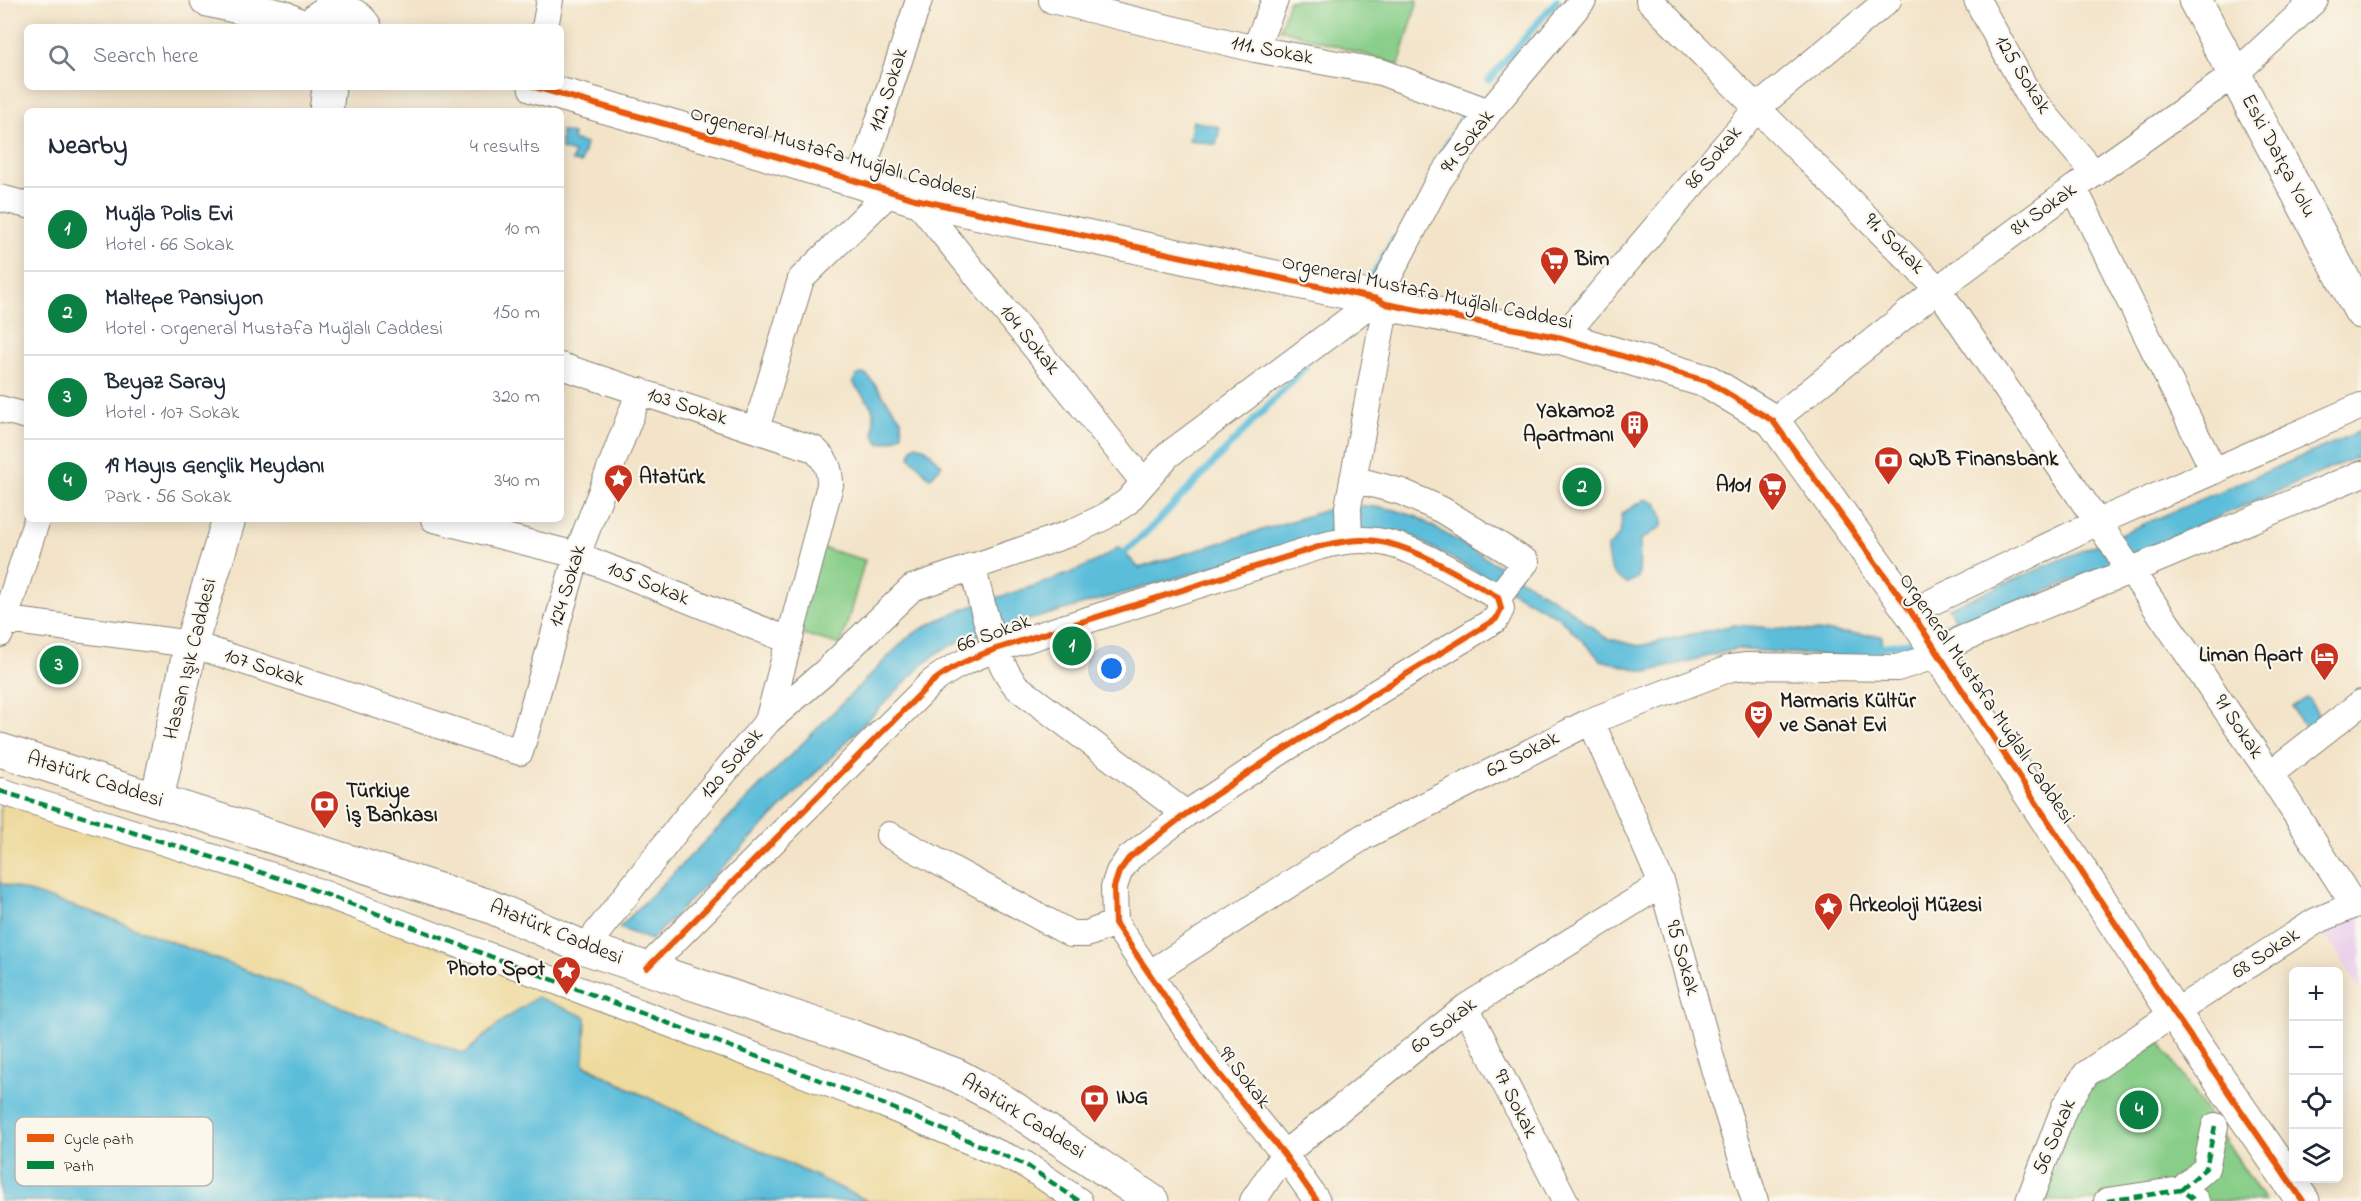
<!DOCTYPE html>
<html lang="en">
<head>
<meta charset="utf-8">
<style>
  body { margin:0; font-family:"Indie Flower",sans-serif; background:#f6f6f7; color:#1f2937 }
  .controls { position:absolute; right:18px; bottom:18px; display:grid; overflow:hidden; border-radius:9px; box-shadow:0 3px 15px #0003 }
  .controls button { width:54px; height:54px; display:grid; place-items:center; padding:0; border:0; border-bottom:2px solid #e0e1e3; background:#fff; color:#1f2937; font:30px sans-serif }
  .you { position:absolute; left:1112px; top:669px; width:21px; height:21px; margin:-15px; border:4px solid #fff; border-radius:50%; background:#1a73e8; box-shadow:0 0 0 9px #1a73e833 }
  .badge { display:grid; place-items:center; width:39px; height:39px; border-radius:50%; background:#0b8043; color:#fff; font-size:20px; font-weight:700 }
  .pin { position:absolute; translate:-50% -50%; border:3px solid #fff; box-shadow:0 2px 6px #0006 }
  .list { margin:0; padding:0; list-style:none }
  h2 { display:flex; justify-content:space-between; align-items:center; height:78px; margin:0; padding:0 24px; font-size:26px }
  h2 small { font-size:20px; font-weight:400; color:#747a83 }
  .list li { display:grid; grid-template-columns:39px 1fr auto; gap:18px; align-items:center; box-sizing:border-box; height:84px; padding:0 24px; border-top:2px solid #e0e1e3 }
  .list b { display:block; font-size:22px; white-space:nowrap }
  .list p { margin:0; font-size:20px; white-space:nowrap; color:#747a83 }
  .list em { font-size:20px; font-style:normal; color:#747a83 }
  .icon { flex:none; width:33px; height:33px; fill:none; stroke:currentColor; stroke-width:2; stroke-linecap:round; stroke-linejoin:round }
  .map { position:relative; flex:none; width:2361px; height:1201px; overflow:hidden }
  .search { position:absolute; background:#fff; box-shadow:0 3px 15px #0003; left:24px; top:24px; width:540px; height:66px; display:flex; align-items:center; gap:15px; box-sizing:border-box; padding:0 21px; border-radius:9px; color:#747a83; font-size:22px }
  .panel { position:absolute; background:#fff; box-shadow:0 3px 15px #0003; left:24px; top:108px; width:540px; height:414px; border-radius:9px }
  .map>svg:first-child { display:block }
</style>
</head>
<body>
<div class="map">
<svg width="2361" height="1201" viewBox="0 0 2361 1201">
  <rect width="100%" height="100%" fill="#fbf7ec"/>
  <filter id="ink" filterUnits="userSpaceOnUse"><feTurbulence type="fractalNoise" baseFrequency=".0167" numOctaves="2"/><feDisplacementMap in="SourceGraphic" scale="12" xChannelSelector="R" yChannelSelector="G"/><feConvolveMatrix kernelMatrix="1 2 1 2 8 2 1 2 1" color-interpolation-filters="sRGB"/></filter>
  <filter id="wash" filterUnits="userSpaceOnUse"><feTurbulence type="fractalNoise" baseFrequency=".008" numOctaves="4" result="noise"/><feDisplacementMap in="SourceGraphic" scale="24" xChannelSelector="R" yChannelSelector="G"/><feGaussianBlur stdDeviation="1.35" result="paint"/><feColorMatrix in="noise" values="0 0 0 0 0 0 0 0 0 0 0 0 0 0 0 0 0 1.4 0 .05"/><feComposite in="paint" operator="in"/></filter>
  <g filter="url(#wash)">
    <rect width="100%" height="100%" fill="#f3e4c9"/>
    <path fill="#ead1ec" d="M2361,902V990L2316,921Z"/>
    <path fill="#88ce89" stroke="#527552" stroke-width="1.5" d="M1289,0H1418L1399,65L1280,29Z
      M819,547L865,560L841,645L796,632Z
      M2160,1042L2265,1201H2045L2079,1094Z"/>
    <path fill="#eeda9e" stroke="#857b5d" stroke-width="1.5" d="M0,791L883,1104L1079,1201H868L634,1091L584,1064L585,1017L537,998L503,1020L464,1054L101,915L0,883Z"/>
    <path fill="#5cbdda" stroke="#3c6c7b" stroke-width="1.5" d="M1193,121L1220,127L1216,145L1189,140Z
      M561,131L573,134V140L586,144L581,163L572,161L574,153L561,149Z
      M861,374L867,375L872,381L901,419L902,434L896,439L881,444C869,436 876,424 873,411C870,400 858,392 853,382L856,376Z
      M2361,431V455L1962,628L1948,608Z
      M916,445L925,448L942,465L930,478L910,457L912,448Z
      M1646,499L1657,504L1663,518L1662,526L1641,540C1638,554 1641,565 1638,578L1627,583C1610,575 1608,566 1607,548C1620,537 1623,531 1621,514Z
      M1365,506L1392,509L1417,517L1564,605L1606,638L1639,646L1734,625L1882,636V660L1736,649L1647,672L1601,660L1560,618L1413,537L1388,532H1337L966,638L940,651L918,669L651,940L619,928L907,638C972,593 1055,592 1119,547L1139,568L1333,508Z
      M2307,697L2324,723L2309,734L2292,707Z
      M0,883L101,915L464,1054L504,1020L537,997L586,1017L584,1065L634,1091L868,1201H0Z"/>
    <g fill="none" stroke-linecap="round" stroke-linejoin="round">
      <path stroke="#5cbdda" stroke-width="7" d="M1489,80L1557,0
        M1438,161L1468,108
        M1367,287L1394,239
        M1118,559L1157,522L1305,367
        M1935,633L1965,618
        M1875,648L1920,641"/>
    </g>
  </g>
  <g filter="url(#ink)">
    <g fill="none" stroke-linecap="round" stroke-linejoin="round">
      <defs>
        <path id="street" d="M1052,0L1255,49L1381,72L1489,112
          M1649,0L1938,289L2270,774L2354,905
          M1977,0L2030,97L2095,174
          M545,27L550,0
          M1255,49L1275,0
          M859,181L919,0
          M2074,188L2214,471
          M0,198L27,205
          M915,199L1143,481
          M1562,338L1758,107L1888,0
          M561,366L814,449C826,460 830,468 830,485L768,721L689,814L585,948
          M0,409L27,416
          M1773,421L1938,289L2074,188L2235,74L2315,0
          M756,429L801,279L890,192
          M1353,479L1402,492L1442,510L1526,562L1498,597
          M434,519L577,555L788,640
          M1349,540L1348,507L1386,304
          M972,566C982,602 993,660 1017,687L1186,814
          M1911,612L2096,523L2361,406
          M0,619L191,644L520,752L577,555L640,391
          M0,634L37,519
          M768,721L824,673L912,588L1071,533L1104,517L1127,502L1168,455L1377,299L1439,180L1489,112L1583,0
          M1591,721L1662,884L1717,1079L1755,1201
          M2270,774L2361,703
          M0,791L298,884L883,1104L1026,1165L1079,1201
          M889,835L1071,934H1087L1115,923
          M647,968L931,683C951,667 971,658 996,649L1321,546C1340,542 1357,538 1376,541C1416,546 1463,578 1498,597L1501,609L1496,619L1283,750L1186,814L1129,858L1119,872L1114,887L1115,923L1207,1059L1284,1154L1317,1201
          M1149,974L1363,837L1591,721L1731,668L1746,666L1897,668L1938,655L1962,639L2132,570L2361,474
          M1466,1007L1565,1201
          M2181,1190L2206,1168L2215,1126
          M1253,1201L1284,1154L1466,1007L1662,884
          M2029,1201L2065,1106L2086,1074L2174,1013L2316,921L2361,902
          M2107,1201L2181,1190L2196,1201"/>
        <path id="secondary" d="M207,0L283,17L302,27
          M2195,0L2361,312
          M311,27C324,4 352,7 365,27
          M535,87L725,141L915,199L1377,299L1386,304L1562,338L1709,382L1773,421L1911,612L2174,1013L2303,1201
          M326,111L329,87
          M0,750L489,906L585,948L848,1035L956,1075L997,1097L1152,1201
          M157,799L191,644L229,519"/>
      </defs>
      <use href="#street" stroke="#888072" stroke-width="28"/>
      <use href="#secondary" stroke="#888072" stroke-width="35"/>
      <use href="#street" stroke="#fff" stroke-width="26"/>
      <use href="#secondary" stroke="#fff" stroke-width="33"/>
      <path stroke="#00873e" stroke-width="4.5" stroke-dasharray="9 4.5" stroke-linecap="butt" d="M0,791L298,884L883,1104L1026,1165L1079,1201
        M2181,1190L2206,1168L2215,1126
        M2107,1201L2181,1190L2196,1201"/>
      <defs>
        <path id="cycleway" d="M535,87L725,141L915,199L1377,299L1386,304L1562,338L1709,382L1773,421L1911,612L2174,1013L2303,1201
          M647,968L931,683C951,667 971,658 996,649L1321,546C1340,542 1357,538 1376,541C1416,546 1463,578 1498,597L1501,609L1496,619L1283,750L1186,814L1129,858L1119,872L1114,887L1115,923L1207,1059L1284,1154L1317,1201"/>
      </defs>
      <use href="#cycleway" stroke="#fbf7ec" stroke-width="10"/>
      <use href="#cycleway" stroke="#e8590c" stroke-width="6"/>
    </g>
  </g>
  <defs>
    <symbol id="supermarket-pin" viewBox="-11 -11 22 30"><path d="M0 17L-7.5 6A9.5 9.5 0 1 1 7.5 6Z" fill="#c8321e" stroke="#fbf7ec"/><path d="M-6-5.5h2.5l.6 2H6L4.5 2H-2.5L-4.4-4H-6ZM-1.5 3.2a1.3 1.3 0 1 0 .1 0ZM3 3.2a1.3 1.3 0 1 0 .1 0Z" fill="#fff"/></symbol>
    <symbol id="building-pin" viewBox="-11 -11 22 30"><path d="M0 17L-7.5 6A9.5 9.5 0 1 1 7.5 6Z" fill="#c8321e" stroke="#fbf7ec"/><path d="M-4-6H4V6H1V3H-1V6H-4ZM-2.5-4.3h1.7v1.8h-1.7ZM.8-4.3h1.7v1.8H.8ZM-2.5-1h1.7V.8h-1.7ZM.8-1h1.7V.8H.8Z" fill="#fff"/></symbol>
    <symbol id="bank-pin" viewBox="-11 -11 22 30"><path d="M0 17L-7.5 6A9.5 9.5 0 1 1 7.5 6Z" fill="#c8321e" stroke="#fbf7ec"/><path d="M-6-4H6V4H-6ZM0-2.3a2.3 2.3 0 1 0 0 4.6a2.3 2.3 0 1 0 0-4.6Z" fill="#fff"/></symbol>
    <symbol id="sight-pin" viewBox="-11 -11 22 30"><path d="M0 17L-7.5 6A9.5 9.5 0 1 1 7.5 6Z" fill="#c8321e" stroke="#fbf7ec"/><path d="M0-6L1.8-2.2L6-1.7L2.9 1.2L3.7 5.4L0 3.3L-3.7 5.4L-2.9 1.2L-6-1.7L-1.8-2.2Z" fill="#fff"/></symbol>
    <symbol id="hotel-pin" viewBox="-11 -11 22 30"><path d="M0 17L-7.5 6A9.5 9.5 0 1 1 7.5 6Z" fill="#c8321e" stroke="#fbf7ec"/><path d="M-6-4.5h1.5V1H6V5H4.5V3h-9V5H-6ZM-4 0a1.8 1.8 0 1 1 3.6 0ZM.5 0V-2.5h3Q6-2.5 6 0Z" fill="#fff"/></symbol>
    <symbol id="theatre-pin" viewBox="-11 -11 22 30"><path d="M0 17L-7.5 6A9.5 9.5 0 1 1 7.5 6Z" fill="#c8321e" stroke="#fbf7ec"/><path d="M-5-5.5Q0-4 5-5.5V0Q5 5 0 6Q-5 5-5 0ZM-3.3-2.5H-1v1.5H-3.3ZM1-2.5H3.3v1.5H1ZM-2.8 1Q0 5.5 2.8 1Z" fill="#fff"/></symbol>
  </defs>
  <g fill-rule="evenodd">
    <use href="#supermarket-pin" x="1538" y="244" width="33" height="45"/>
    <use href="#building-pin" x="1618" y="408" width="33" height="45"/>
    <use href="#bank-pin" x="1872" y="444" width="33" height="45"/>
    <use href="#sight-pin" x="602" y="462" width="33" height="45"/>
    <use href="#supermarket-pin" x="1756" y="470" width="33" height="45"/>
    <use href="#hotel-pin" x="2308" y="640" width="33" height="45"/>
    <use href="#theatre-pin" x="1742" y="698" width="33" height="45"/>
    <use href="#bank-pin" x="308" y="788" width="33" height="45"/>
    <use href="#sight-pin" x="1812" y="890" width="33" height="45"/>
    <use href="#sight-pin" x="550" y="954" width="33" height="45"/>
    <use href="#bank-pin" x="1078" y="1082" width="33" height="45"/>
  </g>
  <g text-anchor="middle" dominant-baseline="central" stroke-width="4.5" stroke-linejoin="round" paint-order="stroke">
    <g font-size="21" fill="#1c1c1c" stroke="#fbf7ec">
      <text transform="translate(1272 51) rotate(11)">111. Sokak</text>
      <text transform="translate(2022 75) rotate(58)">125 Sokak</text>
      <text transform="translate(889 90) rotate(-72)">112. Sokak</text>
      <text transform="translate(1468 142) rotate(-53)">94 Sokak</text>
      <text transform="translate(833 154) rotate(16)">Orgeneral Mustafa Muğlalı Caddesi</text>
      <text transform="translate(2278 156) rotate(62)">Eski Datça Yolu</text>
      <text transform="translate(1714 158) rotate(-50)">86 Sokak</text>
      <text transform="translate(2044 210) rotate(-36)">84 Sokak</text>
      <text transform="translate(1894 244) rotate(45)">91. Sokak</text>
      <text transform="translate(1427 293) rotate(12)">Orgeneral Mustafa Muğlalı Caddesi</text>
      <text transform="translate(1029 340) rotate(51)">104 Sokak</text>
      <text transform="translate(687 407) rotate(18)">103 Sokak</text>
      <text transform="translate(648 584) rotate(22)">105 Sokak</text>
      <text transform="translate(568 586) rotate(-73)">124 Sokak</text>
      <text transform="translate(994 634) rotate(-20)">66 Sokak</text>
      <text transform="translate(191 659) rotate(-76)">Hasan Işık Caddesi</text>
      <text transform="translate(264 668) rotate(18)">107 Sokak</text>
      <text transform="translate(1986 699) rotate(56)">Orgeneral Mustafa Muğlalı Caddesi</text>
      <text transform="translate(2238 727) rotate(56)">91 Sokak</text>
      <text transform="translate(1523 755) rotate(-27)">62 Sokak</text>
      <text transform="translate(732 764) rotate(-50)">120 Sokak</text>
      <text transform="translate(95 780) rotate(18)">Atatürk Caddesi</text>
      <text transform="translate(556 933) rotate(22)">Atatürk Caddesi</text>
      <text transform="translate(2266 954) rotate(-33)">68 Sokak</text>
      <text transform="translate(1682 958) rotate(74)">95 Sokak</text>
      <text transform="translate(1444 1026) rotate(-38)">60 Sokak</text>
      <text transform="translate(1244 1078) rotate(52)">99 Sokak</text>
      <text transform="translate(1515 1104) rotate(63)">97 Sokak</text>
      <text transform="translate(1023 1117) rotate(32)">Atatürk Caddesi</text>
      <text transform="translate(2055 1137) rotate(-67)">56 Sokak</text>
    </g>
    <g font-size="21" font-weight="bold" fill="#1c1c1c" stroke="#fbf7ec" text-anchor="start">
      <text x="1575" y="260">Bim</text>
      <text x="1614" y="412" text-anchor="end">Yakamoz<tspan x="1614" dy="24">Apartmanı</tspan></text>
      <text x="1909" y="460">QNB Finansbank</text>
      <text x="639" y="478">Atatürk</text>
      <text x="1751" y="486" text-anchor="end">A101</text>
      <text x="2303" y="656" text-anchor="end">Liman Apart</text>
      <text x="1780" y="702">Marmaris Kültür<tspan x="1780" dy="24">ve Sanat Evi</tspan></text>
      <text x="346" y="792">Türkiye<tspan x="346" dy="24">İş Bankası</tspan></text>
      <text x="1849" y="906">Arkeoloji Müzesi</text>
      <text x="545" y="970" text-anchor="end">Photo Spot</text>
      <text x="1116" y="1098">ING</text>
    </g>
  </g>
  <rect x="15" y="1117" width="198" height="69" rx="9" fill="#fbf7ec" stroke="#b8b5ae" stroke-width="1.5"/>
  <rect x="27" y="1134" width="27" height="8" fill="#e8590c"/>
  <rect x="27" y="1161" width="27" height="8" fill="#00873e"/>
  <g font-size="16" fill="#1c1c1c">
    <text x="64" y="1144">Cycle path</text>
    <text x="64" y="1171">Path</text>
  </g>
</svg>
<div class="controls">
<button>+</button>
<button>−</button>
<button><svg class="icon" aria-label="locate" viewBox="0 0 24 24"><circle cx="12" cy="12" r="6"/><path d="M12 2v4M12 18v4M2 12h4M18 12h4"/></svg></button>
<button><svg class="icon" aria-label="layers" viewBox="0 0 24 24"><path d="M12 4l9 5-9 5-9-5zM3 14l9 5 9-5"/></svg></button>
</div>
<div class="you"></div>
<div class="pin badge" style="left:1072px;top:646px">1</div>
<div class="pin badge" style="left:1582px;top:487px">2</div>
<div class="pin badge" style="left:59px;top:665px">3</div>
<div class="pin badge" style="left:2139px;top:1110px">4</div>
<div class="search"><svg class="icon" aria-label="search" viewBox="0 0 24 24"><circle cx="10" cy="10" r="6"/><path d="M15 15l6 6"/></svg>Search here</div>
<section class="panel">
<h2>Nearby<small>4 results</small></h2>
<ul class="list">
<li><span class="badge">1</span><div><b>Muğla Polis Evi</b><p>Hotel · 66 Sokak</p></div><em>10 m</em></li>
<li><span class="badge">2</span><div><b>Maltepe Pansiyon</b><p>Hotel · Orgeneral Mustafa Muğlalı Caddesi</p></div><em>150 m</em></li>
<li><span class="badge">3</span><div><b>Beyaz Saray</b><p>Hotel · 107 Sokak</p></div><em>320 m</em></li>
<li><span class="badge">4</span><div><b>19 Mayıs Gençlik Meydanı</b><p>Park · 56 Sokak</p></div><em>340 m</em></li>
</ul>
</section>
</div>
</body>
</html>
